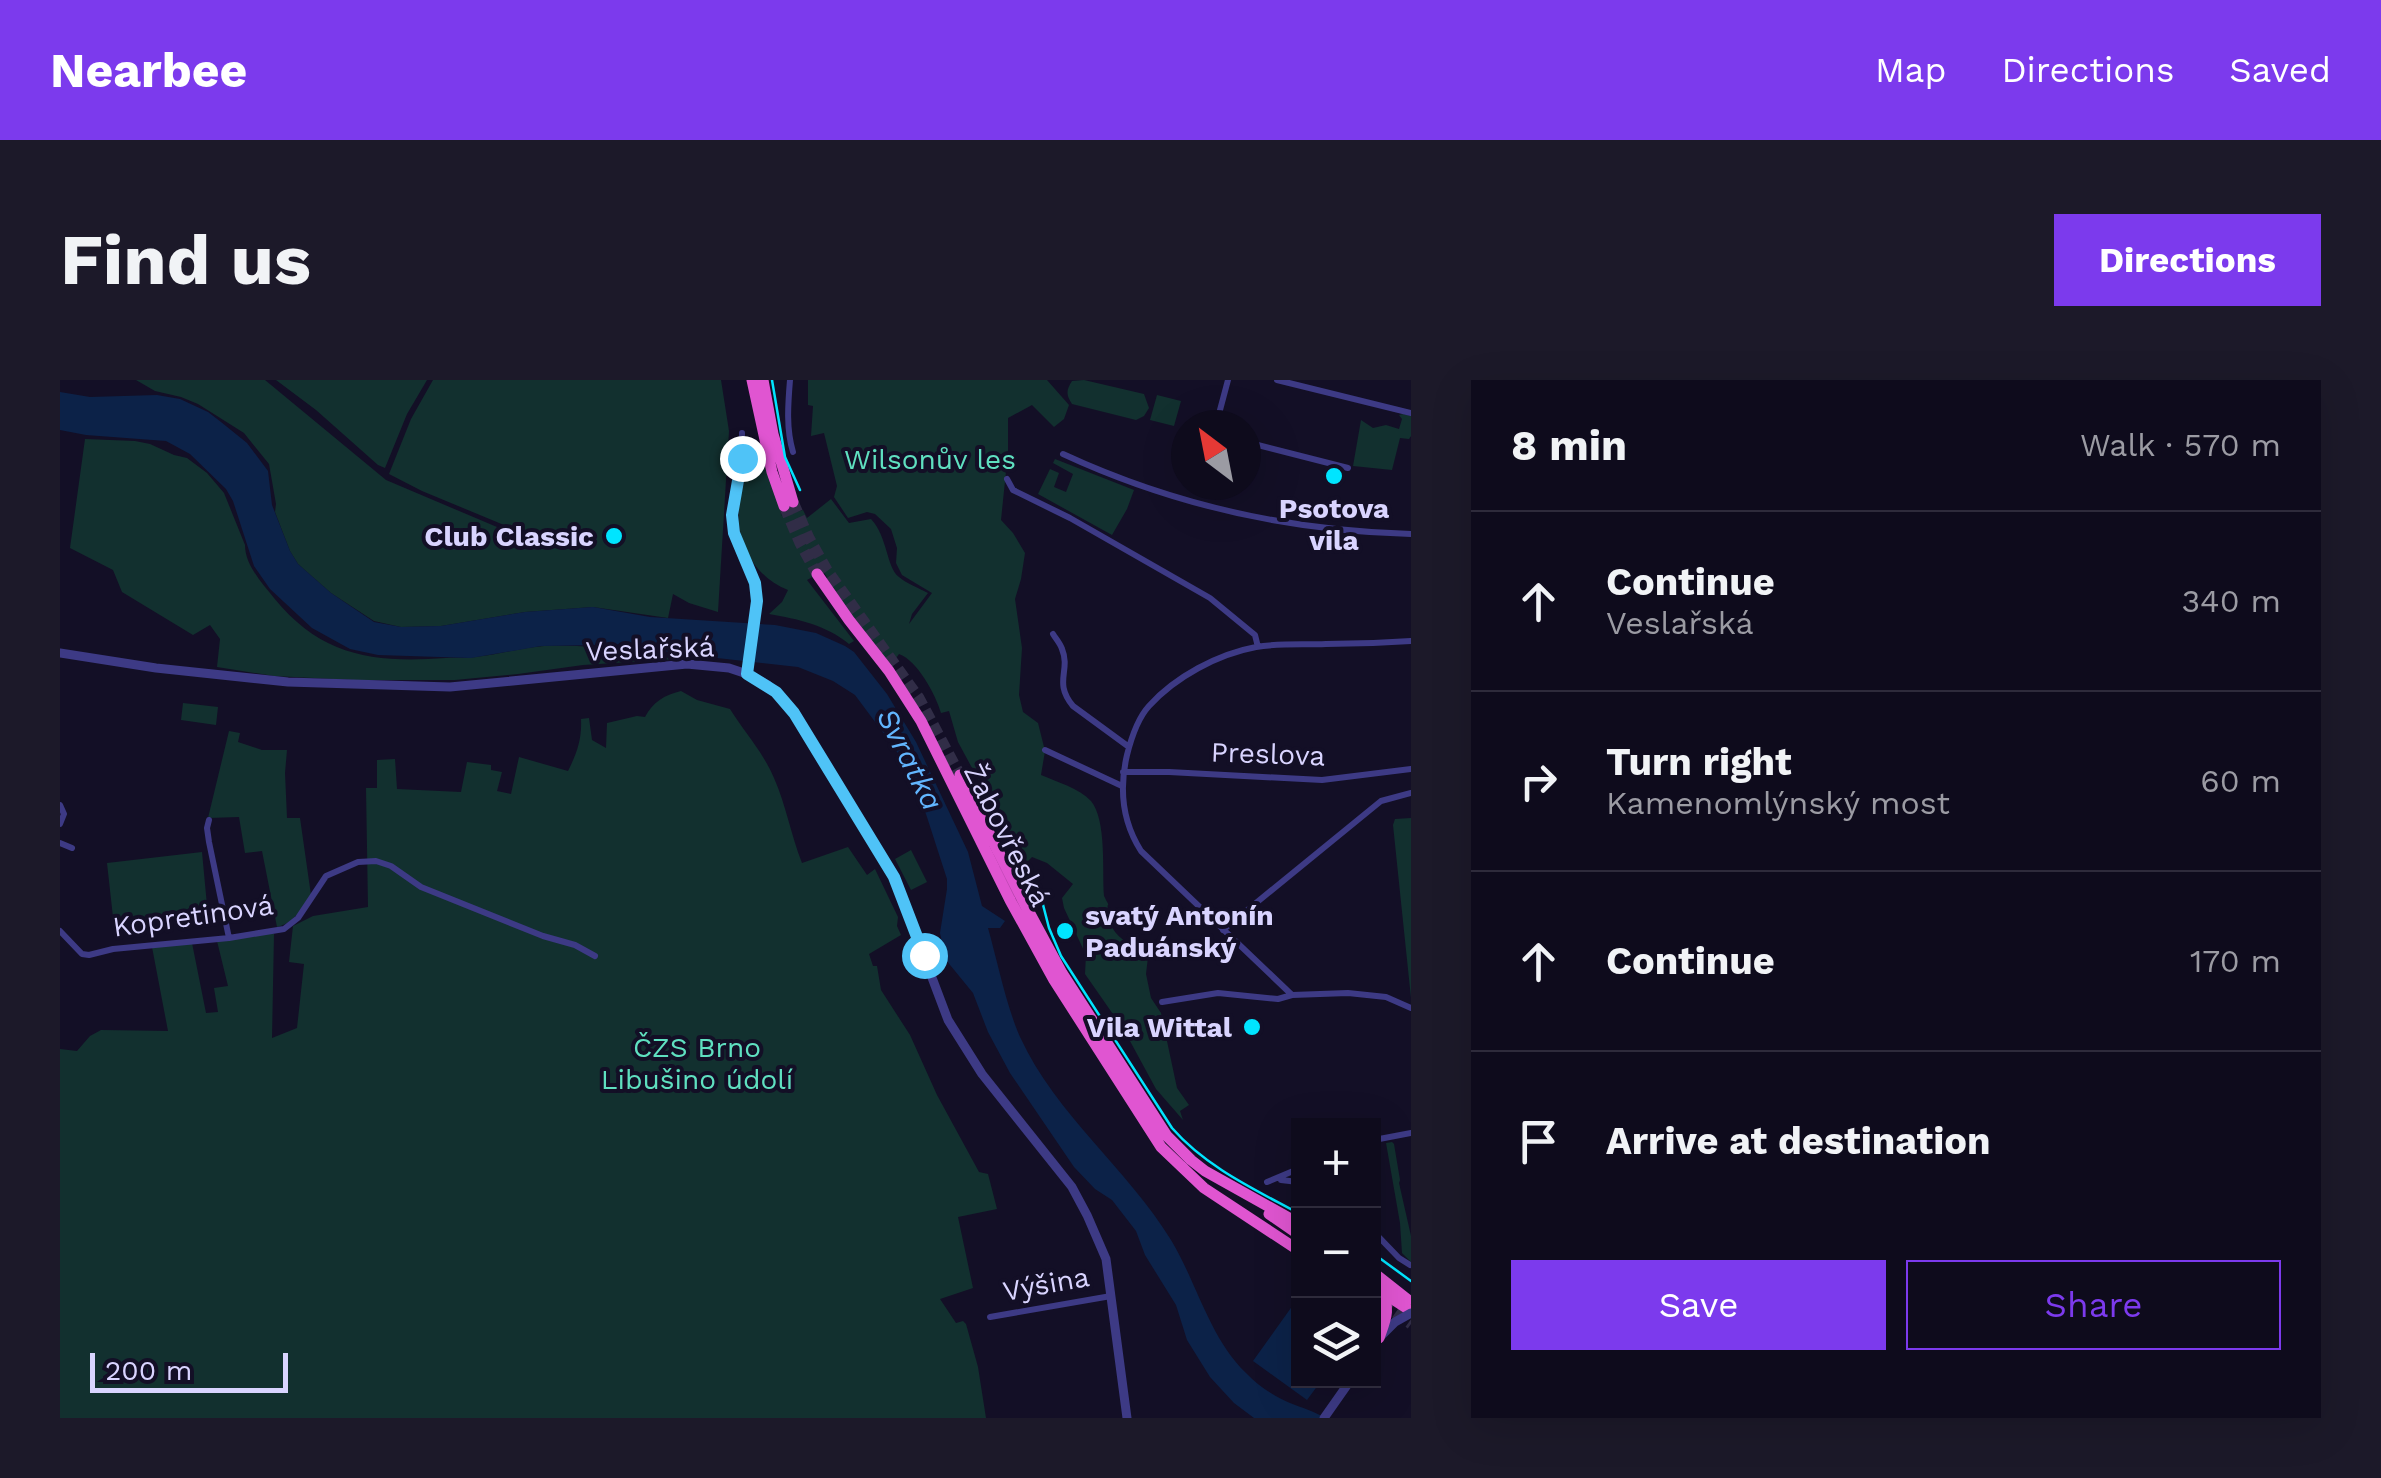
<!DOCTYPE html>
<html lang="en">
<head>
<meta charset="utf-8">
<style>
  body { margin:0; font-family:"Work Sans",sans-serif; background:#1c1929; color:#f1f3f6 }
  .controls { position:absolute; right:30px; bottom:30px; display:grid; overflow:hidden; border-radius:0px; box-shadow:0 10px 40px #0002 }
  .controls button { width:90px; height:90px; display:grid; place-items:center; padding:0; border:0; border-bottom:2px solid #2e2b3b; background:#0e0b1c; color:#f1f3f6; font:50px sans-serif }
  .compass { position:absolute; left:1111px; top:30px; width:90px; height:90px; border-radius:50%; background:#0e0b1c; box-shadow:0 10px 40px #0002; rotate:328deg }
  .scale { position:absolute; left:30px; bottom:25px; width:198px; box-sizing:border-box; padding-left:10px; border:5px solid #d9d4ff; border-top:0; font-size:28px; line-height:35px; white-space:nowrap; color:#d9d4ff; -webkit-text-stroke:8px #130f26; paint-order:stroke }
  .stop { position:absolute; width:30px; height:30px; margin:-22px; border:8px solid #4fc3f7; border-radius:50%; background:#fff }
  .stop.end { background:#4fc3f7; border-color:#fff; box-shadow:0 2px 10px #0008 }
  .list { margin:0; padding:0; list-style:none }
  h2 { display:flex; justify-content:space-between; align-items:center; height:130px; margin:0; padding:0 40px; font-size:42px }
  h2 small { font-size:32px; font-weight:400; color:#9b9ba3 }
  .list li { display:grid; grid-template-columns:65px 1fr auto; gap:30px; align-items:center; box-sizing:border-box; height:180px; padding:0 40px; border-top:2px solid #2e2b3b }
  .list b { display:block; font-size:38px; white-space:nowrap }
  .list p { margin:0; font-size:32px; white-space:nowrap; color:#9b9ba3 }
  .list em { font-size:32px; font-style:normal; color:#9b9ba3 }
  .actions { display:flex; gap:20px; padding:30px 40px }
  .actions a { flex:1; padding:22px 0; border:2px solid #7c3aed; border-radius:0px; text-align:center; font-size:35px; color:#7c3aed }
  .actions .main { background:#7c3aed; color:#fff }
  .icon { flex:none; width:55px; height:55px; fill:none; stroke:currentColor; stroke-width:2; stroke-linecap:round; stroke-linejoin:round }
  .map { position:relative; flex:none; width:1351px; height:1038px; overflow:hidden; border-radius:0px }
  header { display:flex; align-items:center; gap:60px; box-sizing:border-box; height:140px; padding:0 50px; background:#7c3aed; color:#fff }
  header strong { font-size:48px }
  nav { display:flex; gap:55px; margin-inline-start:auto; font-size:35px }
  .intro { display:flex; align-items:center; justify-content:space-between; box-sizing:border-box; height:240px; padding:0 60px }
  h1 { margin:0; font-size:70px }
  .button { padding:25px 45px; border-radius:0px; background:#7c3aed; color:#fff; font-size:35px; font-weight:700 }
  main { display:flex; gap:60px; padding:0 60px }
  aside { flex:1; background:#0e0b1c; border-radius:0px; box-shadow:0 10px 40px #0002 }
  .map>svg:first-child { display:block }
</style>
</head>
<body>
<header>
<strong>Nearbee</strong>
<nav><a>Map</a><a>Directions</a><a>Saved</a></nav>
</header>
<div class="intro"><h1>Find us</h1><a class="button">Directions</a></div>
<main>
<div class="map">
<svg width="1351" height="1038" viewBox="0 0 1351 1038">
  <rect width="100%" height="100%" fill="#130f26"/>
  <path fill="#12302f" d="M76,0H205L326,100L484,167L485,162L362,111L329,94L351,39L373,0H661L669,51L658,232L629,223L613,214L608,238L533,227L465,232L381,246L341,247L314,241L271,213L238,184L230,171L215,132L216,124L209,84L184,53L138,24L121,17L95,11Z
    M216,0H367L347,34L325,88L318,85L256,30Z
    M748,0H987L1009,25L1004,39L994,47L972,25L948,38V72L941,140L953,153L965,173L961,199L955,219L962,268L959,315L963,332L978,343L985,371L981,395C997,402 1019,408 1031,421C1047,441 1042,491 1044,516C1052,532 1046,516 1048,534C1050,551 1061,560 1076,567L1079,565L1088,577L1086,594L1091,618L1101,633L1117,708L1129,725L1120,731L1123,740L1096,709L1064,650L1025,594L1026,575L1004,528L1002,518L1013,504L987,483L972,477L964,485L957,470L959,464L949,451L945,449L898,362L889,331L881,333C876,315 857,280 839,274L831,285L785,226L763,191L747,200L794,261L789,264C766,245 738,239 709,234L722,222L728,210C692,196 673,157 680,119C684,100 692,85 688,65L699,63L722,136L743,130L747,138L771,119L789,143L811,139C828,157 826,187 839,197C847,204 859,208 868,213L852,234L849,244L872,213L842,195L836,183L837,168L831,149L815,134L807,132L788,138L774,117L777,106L764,53L751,56L753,26L748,25Z
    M1024,0L1084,14L1089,28L1084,36L1076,40L1012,24C1006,15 1006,10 1012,1Z
    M1097,15L1121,21L1114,46L1090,40Z
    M1343,34L1351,36V56L1349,59L1340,58L1332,90L1293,86L1301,40L1313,48L1326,45L1339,49L1342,39L1339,35Z
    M25,59L75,61L90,64L114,75L127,78L147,93L164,113L185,165C185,185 202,203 214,218C262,277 314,283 386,278C396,277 406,279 416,277C439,274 462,268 484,266C539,264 591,274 645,277L523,285L458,294L395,300H293L214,296L157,287L160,259L150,245L133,255L62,212L53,190L10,168Z
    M995,79L1074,110L1067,129L1052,155L978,114L990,89L999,93L994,107L1006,112L1013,94L993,83Z
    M621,311L637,320L670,329C685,353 703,372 714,398C726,425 731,455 742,483L788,467L807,495L815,489L838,537L837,546L841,555L809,574L813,586H817L821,610L850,655L877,715L919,792L928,794L937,829L898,837L913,908L880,919L896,943L903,941L906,944L918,987L926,1038H0V669L17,671L30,656L41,650L108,651L92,567L132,563L146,633L158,632L154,608L168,606L157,561L201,553L214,554L212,658L237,648L244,584L229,582L233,546L253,536L308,527L306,408H317V380L335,379L337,409L401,412L407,382L431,385V390L442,392L437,411L451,414L459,377L508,391C517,373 522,359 521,339L529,338L532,360L546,368L547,343L577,336L585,337C593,322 604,315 621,311Z
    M123,323L158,327L156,345L121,340Z
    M169,351L180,353L178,362L202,370H227L225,393L227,438H240L251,515C242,529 234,543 217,547L202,471L185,473L179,437L148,438Z
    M1351,438V618L1333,445L1335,439Z
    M851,470L867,502L851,510L835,479Z
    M142,472L148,536L54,546L47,483Z
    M1332,762L1334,764L1340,800L1339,803L1351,856V882L1342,873L1340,843L1326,763Z"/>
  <path fill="#0c2248" d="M0,12L30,17L97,15L120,19L148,32L161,42L187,63L208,91L212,125L230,171L238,184L271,213L314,242L341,247L381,246L465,232L533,227L590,237L715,245L756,253L785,266L794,272L827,314L856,362L908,472L922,526L945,541L940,548H928C937,580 947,628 960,657C996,735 1067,788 1111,860C1137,903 1149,957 1186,993C1198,1006 1214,1016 1230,1023C1242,1028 1254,1031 1265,1038H1194L1174,1023L1150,997L1127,960L1116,925L1085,875L1076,851L1052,820L1035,809L1014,787L950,693L928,652L913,613L886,580L880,553L887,509V499L866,434L836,370L795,315L773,301L738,287L541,265L481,266L411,278L318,275L290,269L252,248L210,209L194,186L173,121L166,109L130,74L106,61L26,55L0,50Z
    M1238,918V1001H1261L1247,1020L1193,981Z"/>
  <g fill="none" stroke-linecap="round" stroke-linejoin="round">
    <path stroke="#312d47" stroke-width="11" stroke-dasharray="11 5.5" stroke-linecap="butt" d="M733,122L749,158L767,190L859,318L900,395
      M724,126L740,163L757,194
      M1322,923L1351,944"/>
    <path stroke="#3d3a85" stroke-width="6" d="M730,0C728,24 726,49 733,72
      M1217,0L1351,33
      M1156,45L1168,0
      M682,53V78L672,135L673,153L696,210L687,294
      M1186,62L1288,88
      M1003,74C1113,125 1230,151 1351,154
      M947,99L953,110L1010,138L1150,218L1195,255L1198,267
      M993,254C996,259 1000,263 1002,269C1011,291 993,302 1013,326L1069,367
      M985,370L1062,406
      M1063,392H1109L1262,400L1351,389
      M0,425L4,434L0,444
      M149,440L147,448L149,462L169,558
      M0,463L12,468
      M1163,550L1321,421L1351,413
      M0,551L22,574L29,575L53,569L169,558L224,549L238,538L266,496L298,482L316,481L331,486L361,507L483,556L515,565L535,576
      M1232,615L1081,471C1062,441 1059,409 1067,375C1071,359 1078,338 1089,326C1115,297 1158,274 1196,267C1219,263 1243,265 1266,264C1294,264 1323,263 1351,261
      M1102,622L1158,613L1218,619L1232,615L1288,613L1326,617L1351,628
      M1314,760L1351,753
      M1221,800L1238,802
      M1207,802L1238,789
      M1314,852L1339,878L1350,885
      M930,937L1051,916"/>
    <path stroke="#3d3a85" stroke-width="9" d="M0,273L96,288L228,302L390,307L627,284L669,288L687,294L708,305L735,333L834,497L888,640L922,694L1012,807L1027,835L1046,879L1067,1038
      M1264,1038L1290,1001"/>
    <path stroke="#e055d1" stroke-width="11" d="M692,0L712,92L724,126
      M703,0L713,54L733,122
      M757,194L789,240L829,291L861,341L950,520L994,600L1101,767L1144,808L1238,870
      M900,395L960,515L1002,593L1107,756L1131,780L1145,791L1238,843
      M1209,834L1238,854
      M1314,893L1348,920
      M1314,907L1351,931"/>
    <path stroke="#00e5ff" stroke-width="2.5" d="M712,0L725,77L740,110
      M980,513L989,548L1001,576L1112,748C1146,787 1194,809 1238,833
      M1314,874L1351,901"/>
    <path stroke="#3d3a85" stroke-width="9" d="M1321,956L1335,942L1351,933"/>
    <path stroke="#e055d1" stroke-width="11" d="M1319,958C1325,941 1332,927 1320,911"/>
  </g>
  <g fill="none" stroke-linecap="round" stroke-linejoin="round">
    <path stroke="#4fc3f7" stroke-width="12" d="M682,78L672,135L674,153L695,203L697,221L687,294L716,312L734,333L834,497L864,575"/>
  </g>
  <g fill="#00e5ff" stroke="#130f26" stroke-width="4">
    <circle cx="1274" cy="96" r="10"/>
    <circle cx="554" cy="156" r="10"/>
    <circle cx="1005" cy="551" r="10"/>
    <circle cx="1192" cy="647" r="10"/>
  </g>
  <g text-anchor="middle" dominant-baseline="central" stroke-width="8" stroke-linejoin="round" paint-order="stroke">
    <g font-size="28" fill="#5fe0c0" stroke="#130f26">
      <text x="870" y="79">Wilsonův les</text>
      <text x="637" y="667">ČZS Brno<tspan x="637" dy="32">Libušino údolí</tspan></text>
    </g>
    <g font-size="28" font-weight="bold" fill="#d9d4ff" stroke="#130f26" text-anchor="end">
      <text x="1274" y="128" text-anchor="middle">Psotova<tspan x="1274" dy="32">vila</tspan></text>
      <text x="534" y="156">Club Classic</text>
      <text x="1025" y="535" text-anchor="start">svatý Antonín<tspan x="1025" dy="32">Paduánský</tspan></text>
      <text x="1172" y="647">Vila Wittal</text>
    </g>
    <g font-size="28" fill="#d9d4ff" stroke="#130f26">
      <text transform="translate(590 269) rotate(-2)">Veslařská</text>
      <text transform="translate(1208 374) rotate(2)">Preslova</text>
      <text transform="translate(947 455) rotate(63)">Žabovřeská</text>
      <text transform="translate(133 536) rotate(-8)">Kopretinová</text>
      <text transform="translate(986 904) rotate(-10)">Výšina</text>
    </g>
    <g font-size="30" font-style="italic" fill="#62b6ff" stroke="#130f26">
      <text transform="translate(850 379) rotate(63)">Svratka</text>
    </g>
  </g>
</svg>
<div class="controls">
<button>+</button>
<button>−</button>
<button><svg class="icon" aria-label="layers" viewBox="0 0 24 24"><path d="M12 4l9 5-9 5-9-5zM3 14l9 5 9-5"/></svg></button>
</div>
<svg class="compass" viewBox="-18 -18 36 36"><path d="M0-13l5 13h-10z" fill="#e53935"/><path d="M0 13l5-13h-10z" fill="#9b9ba3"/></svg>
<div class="scale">200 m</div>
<div class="stop" style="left:864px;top:575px"></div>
<div class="stop end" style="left:682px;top:78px"></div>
</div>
<aside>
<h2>8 min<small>Walk · 570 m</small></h2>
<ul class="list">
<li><svg class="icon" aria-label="ahead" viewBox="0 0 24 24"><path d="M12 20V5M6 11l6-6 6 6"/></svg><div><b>Continue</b><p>Veslařská</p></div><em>340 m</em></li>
<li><svg class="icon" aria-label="right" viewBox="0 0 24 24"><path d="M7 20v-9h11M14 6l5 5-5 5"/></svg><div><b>Turn right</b><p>Kamenomlýnský most</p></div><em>60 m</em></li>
<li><svg class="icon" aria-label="ahead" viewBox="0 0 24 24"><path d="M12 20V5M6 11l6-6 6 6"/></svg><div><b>Continue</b></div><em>170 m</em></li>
<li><svg class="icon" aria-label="arrive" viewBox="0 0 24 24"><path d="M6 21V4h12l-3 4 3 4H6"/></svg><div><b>Arrive at destination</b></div></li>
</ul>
<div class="actions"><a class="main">Save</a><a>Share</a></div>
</aside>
</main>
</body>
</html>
